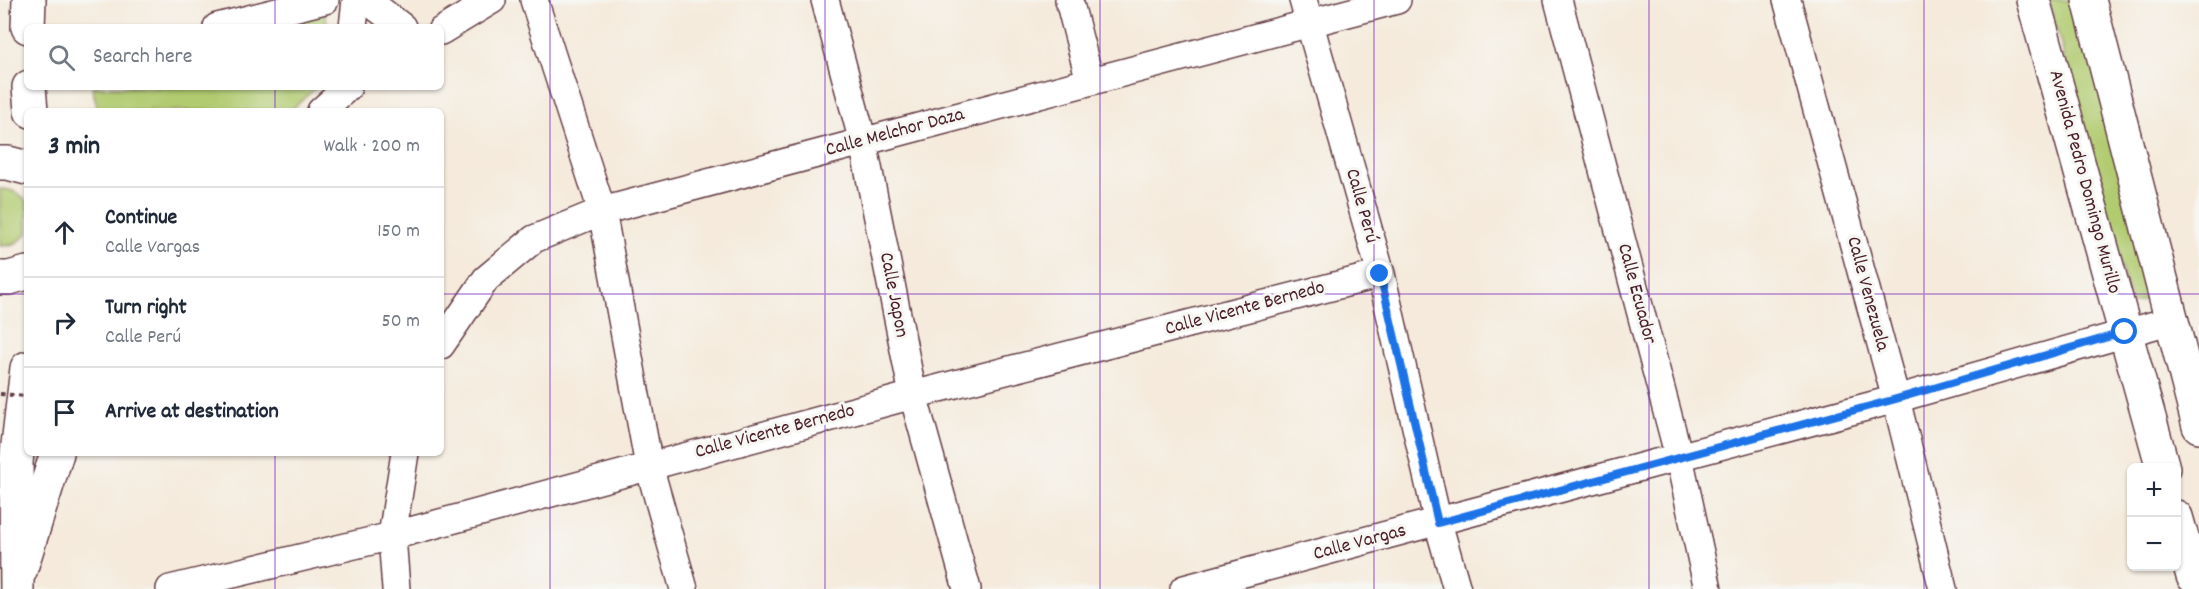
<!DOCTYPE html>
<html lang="en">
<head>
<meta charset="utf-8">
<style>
  body { margin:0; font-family:Dekko,sans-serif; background:#f6f6f7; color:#1f2937 }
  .controls { position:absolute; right:18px; bottom:18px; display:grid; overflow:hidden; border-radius:9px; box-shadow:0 2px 4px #0004 }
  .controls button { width:54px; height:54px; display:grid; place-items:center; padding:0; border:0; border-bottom:2px solid #e0e1e3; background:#fff; color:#1f2937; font:30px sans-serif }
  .stop { position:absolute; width:18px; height:18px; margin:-14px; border:4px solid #1a73e8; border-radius:50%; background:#fff }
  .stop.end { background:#1a73e8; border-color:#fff; box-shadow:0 2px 6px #0008 }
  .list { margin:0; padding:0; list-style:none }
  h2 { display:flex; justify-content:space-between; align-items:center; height:78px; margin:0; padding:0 24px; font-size:26px }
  h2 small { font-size:20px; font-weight:400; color:#747a83 }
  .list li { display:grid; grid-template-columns:39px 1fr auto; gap:18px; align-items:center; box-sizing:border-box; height:90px; padding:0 24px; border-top:2px solid #e0e1e3 }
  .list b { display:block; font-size:22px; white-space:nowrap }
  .list p { margin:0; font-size:20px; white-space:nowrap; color:#747a83 }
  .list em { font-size:20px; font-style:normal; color:#747a83 }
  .icon { flex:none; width:33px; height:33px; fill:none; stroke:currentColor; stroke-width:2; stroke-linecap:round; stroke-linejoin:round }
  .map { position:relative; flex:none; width:2199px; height:589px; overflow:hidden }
  .search { position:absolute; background:#fff; box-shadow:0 2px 4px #0004; left:24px; top:24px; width:420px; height:66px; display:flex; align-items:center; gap:15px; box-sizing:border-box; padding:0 21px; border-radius:9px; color:#747a83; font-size:22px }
  .panel { position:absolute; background:#fff; box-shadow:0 2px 4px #0004; left:24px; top:108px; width:420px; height:348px; border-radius:9px }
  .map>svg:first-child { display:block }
</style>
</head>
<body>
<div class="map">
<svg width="2199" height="589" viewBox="0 0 2199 589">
  <rect width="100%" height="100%" fill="#f6f6f2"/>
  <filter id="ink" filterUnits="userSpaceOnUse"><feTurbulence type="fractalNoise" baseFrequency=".0167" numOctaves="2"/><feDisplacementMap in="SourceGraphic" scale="12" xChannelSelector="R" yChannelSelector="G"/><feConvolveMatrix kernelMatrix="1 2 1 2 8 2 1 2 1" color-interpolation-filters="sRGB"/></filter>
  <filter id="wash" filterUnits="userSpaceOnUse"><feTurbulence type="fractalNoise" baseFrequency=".008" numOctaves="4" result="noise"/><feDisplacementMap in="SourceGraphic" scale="24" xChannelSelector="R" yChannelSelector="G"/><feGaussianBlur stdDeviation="1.35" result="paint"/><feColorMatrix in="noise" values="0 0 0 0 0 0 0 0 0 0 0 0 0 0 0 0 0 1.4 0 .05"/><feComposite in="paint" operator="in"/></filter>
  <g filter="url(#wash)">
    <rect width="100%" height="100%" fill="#f5eadb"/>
    <path fill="#b1cb70" stroke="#7e754e" stroke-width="1.5" d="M2049,0H2075L2156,297L2131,304Z
      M325,13L328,27H269Z
      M92,87H317L290,111H98Z
      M0,189C11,189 20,193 27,202V233C20,243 11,246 0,246Z"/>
  </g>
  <g filter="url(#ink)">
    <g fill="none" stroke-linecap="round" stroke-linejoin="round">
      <defs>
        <path id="minor" d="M367,0L402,27
          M534,0L602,211L649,466L684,589
          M825,0L863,142L913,395L967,589
          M1069,0L1090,81
          M1303,0L1381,274L1438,523L1457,589
          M1558,0L1679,457L1708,589
          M1787,0L1896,399L1943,589
          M217,27L325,0
          M353,27L356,0
          M441,31L492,0
          M321,111L348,87
          M441,345L486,279L534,239L602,211L1397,0
          M170,589L392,536L913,395L1381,274
          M396,589L392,536L405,453
          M1184,589L1896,399L2172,320"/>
        <path id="secondary" d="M2033,0L2163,468
          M2089,0L2199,426
          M2176,517L2193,576"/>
        <path id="primary" d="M20,571L57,453"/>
        <path id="trunk" d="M28,27L29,0
          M29,87L31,111
          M0,163H8L27,168
          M0,278H9L27,273
          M17,589L16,462L27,368"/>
      </defs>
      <use href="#minor" stroke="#643d45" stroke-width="30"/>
      <use href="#secondary" stroke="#643d45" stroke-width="36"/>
      <use href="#primary" stroke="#643d45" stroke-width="36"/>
      <use href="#trunk" stroke="#643d45" stroke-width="36"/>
      <use href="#minor" stroke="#fff" stroke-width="27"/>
      <use href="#secondary" stroke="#fff" stroke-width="33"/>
      <use href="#primary" stroke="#fff" stroke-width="33"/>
      <use href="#trunk" stroke="#fff" stroke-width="33"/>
      <path stroke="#643d45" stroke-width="4" stroke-dasharray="4.5 4.5" stroke-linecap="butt" d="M0,394L27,396"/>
    </g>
  </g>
  <g fill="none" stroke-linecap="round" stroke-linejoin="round" filter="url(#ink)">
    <path stroke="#1a73e8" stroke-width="8" d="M1380,274L1438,523L1896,399L2125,332"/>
  </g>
  <path fill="none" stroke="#7b2cbf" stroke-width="1.5" stroke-opacity="0.55" d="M275,0V27M550,0V589M825,0V589M1100,0V589M1374,0V589M1649,0V589M1924,0V589M275,87V111M0,294H27M441,294H2199M275,453V589"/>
  <g text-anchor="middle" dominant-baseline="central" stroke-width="6" stroke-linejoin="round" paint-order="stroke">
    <g font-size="20" fill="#4a1f2b" stroke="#f6f6f2">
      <text transform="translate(895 133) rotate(-15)">Calle Melchor Daza</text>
      <text transform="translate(2084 182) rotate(75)">Avenida Pedro Domingo Murillo</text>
      <text transform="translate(1361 206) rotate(74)">Calle Perú</text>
      <text transform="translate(1636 294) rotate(75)">Calle Ecuador</text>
      <text transform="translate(1867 294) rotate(75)">Calle Venezuela</text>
      <text transform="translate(893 295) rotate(79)">Calle Japon</text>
      <text transform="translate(1245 309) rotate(-15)">Calle Vicente Bernedo</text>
      <text transform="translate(775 432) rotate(-15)">Calle Vicente Bernedo</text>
      <text transform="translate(1360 543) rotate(-15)">Calle Vargas</text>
    </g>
  </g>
</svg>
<div class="controls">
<button>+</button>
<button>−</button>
</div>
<div class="stop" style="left:2125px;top:332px"></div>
<div class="stop end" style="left:1380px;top:274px"></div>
<div class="search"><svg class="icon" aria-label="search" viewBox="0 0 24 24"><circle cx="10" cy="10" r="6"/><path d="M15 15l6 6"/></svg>Search here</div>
<section class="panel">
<h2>3 min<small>Walk · 200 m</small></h2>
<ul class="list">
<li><svg class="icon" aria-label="ahead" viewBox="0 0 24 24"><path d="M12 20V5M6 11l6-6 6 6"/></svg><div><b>Continue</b><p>Calle Vargas</p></div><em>150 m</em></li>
<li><svg class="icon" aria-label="right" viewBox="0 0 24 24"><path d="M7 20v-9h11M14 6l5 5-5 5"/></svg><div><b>Turn right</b><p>Calle Perú</p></div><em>50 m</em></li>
<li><svg class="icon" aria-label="arrive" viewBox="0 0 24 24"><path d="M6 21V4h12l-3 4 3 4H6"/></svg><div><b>Arrive at destination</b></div></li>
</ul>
</section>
</div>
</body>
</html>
